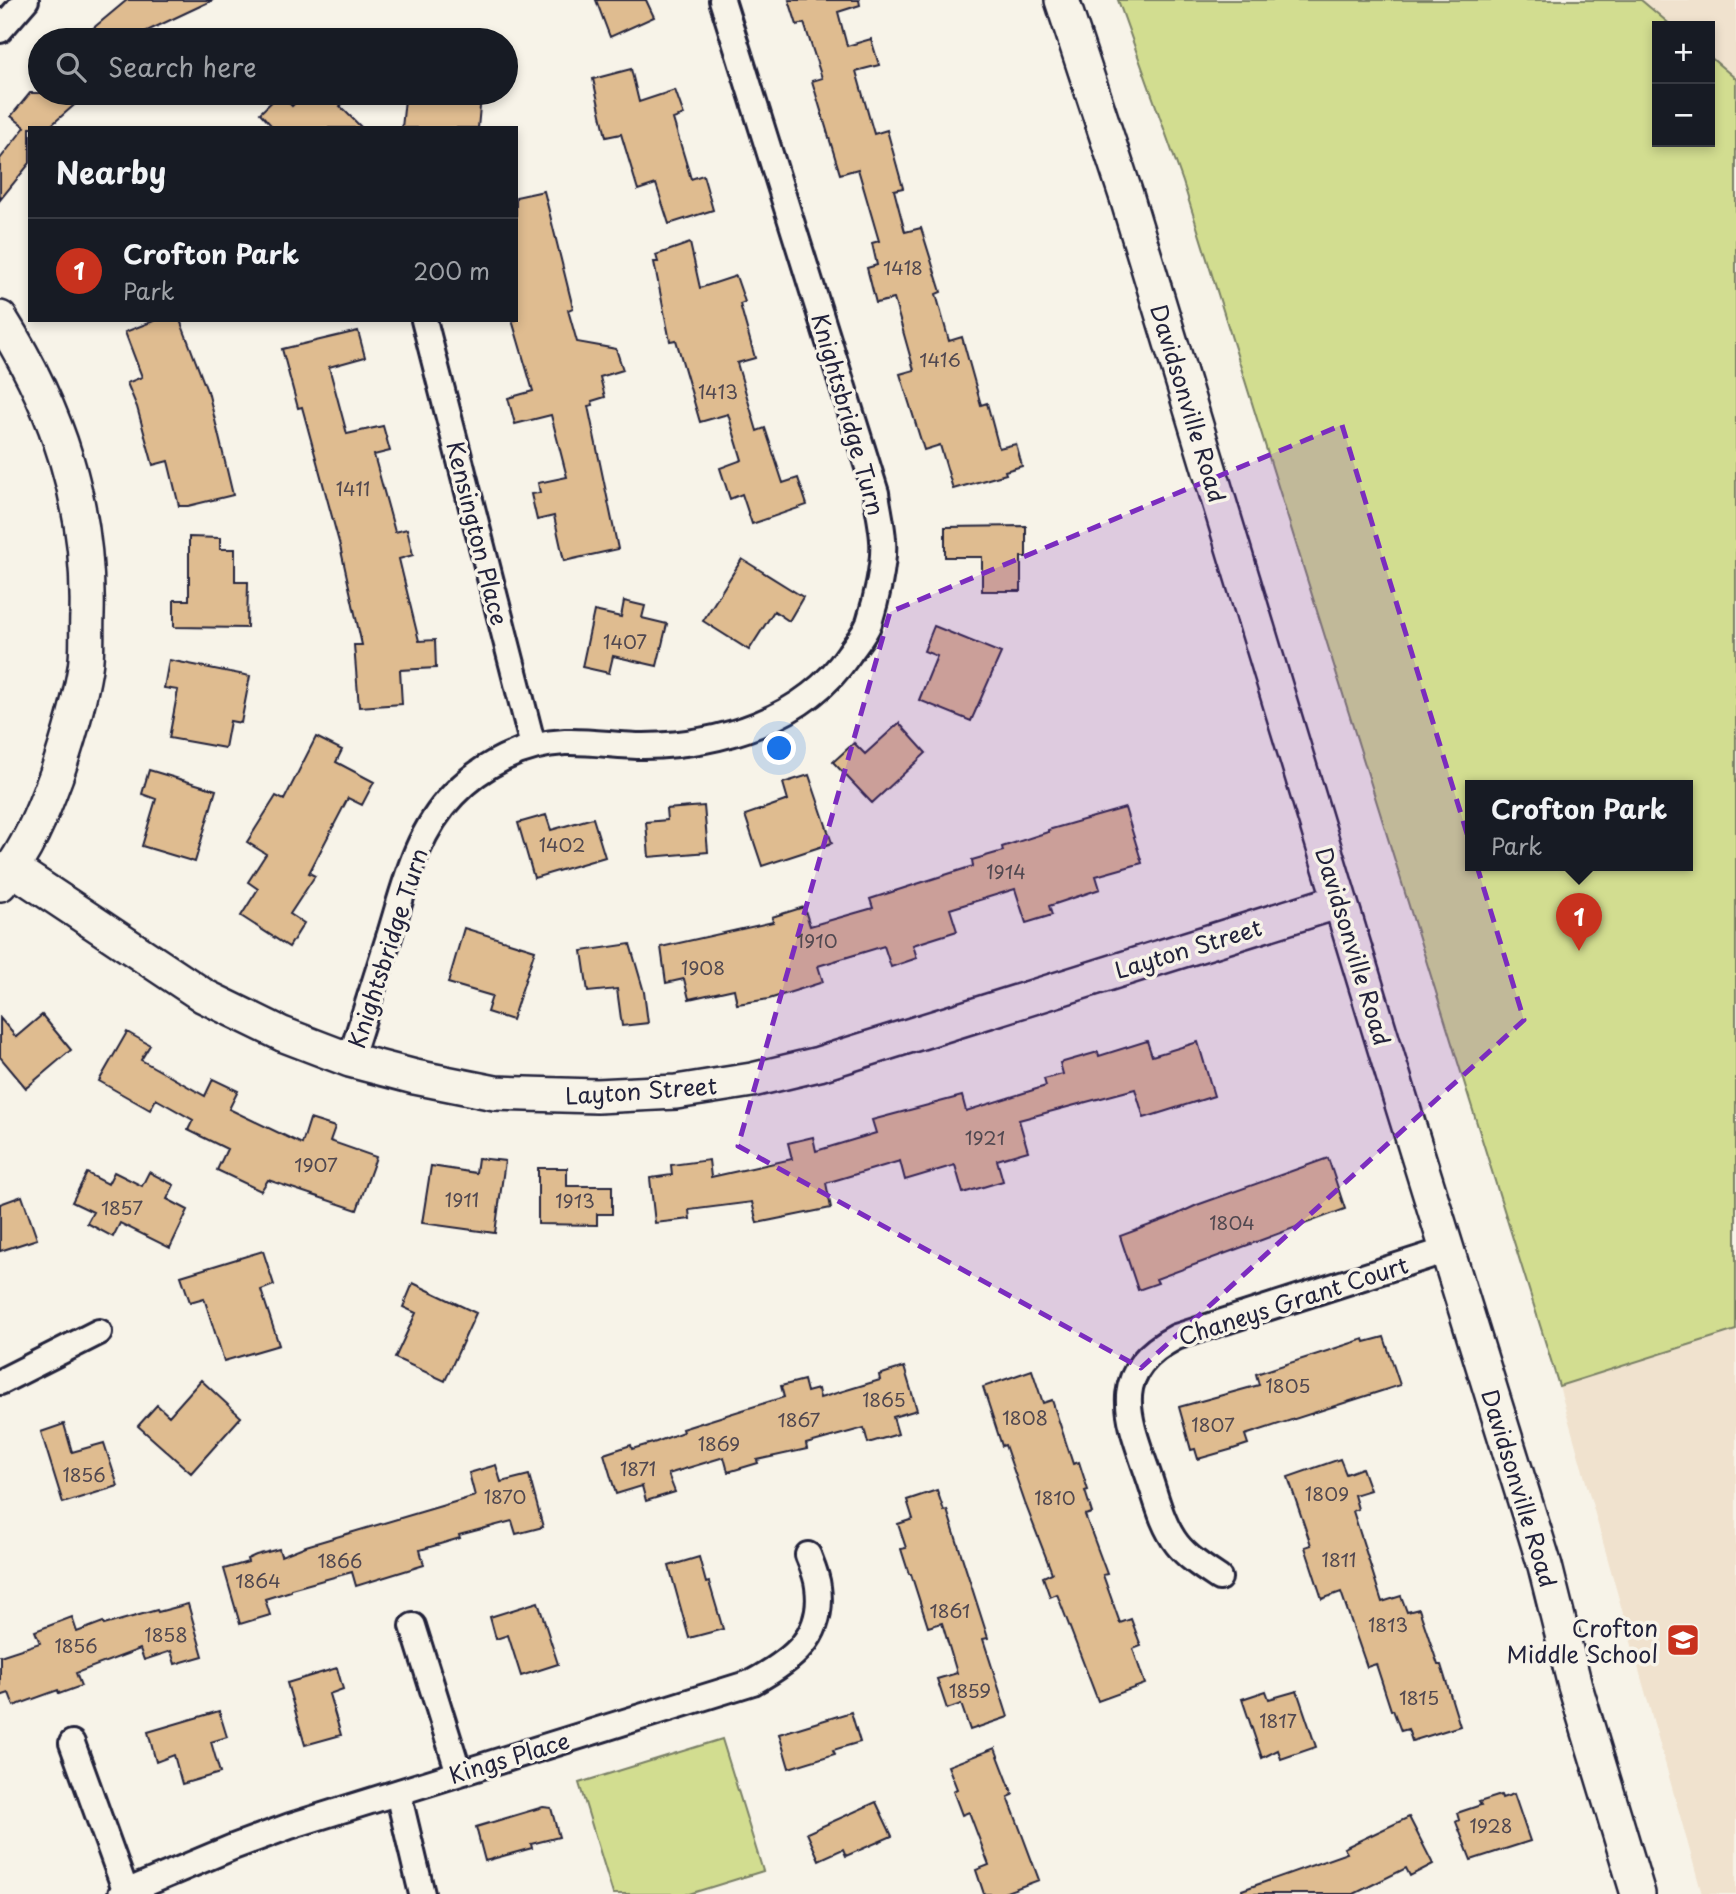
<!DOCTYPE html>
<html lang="en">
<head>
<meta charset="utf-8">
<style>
  body { margin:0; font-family:"Playpen Sans",sans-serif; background:#20242c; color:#f1f3f6 }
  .controls { position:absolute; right:21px; top:21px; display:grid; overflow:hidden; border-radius:0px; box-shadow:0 4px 10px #0003 }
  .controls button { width:63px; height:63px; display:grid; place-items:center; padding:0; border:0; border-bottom:2px solid #363941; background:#171b24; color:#f1f3f6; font:35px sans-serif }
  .you { position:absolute; left:780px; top:749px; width:24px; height:24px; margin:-18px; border:5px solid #fff; border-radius:50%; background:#1a73e8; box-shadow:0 0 0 10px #1a73e833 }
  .badge { display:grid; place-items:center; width:46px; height:46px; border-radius:50%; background:#c8321e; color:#fff; font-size:23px; font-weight:700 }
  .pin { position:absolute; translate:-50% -58px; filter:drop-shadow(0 2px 4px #0008) }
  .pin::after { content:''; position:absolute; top:37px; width:24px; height:21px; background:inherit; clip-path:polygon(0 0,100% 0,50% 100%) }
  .popup { position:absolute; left:1465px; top:780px; width:228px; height:91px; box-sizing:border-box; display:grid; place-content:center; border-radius:0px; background:#171b24; filter:drop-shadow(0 2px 5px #0005); font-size:23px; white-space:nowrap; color:#9ea1a6 }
  .popup b { font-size:26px; color:#f1f3f6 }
  .popup::after { content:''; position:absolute; left:50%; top:100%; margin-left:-14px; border:14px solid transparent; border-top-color:#171b24 }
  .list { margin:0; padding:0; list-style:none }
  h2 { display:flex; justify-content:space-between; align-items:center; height:91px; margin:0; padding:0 28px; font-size:30px }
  h2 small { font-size:23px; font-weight:400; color:#9ea1a6 }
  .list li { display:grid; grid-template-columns:46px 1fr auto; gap:21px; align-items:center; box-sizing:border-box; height:105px; padding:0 28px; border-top:2px solid #363941 }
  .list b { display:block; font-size:26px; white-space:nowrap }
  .list p { margin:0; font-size:23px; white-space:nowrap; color:#9ea1a6 }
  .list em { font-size:23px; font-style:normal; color:#9ea1a6 }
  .icon { flex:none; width:38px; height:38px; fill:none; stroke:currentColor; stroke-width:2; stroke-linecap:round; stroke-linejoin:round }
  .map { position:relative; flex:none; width:1736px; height:1894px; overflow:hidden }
  .search { position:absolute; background:#171b24; box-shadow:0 4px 10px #0003; left:28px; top:28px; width:490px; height:77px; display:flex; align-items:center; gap:18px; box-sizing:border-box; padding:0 24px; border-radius:38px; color:#9ea1a6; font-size:26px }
  .panel { position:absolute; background:#171b24; box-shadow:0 4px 10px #0003; left:28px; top:126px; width:490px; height:196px; border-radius:0px }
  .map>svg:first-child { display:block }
</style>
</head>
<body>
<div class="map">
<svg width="1736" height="1894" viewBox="0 0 1736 1894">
  <rect width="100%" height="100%" fill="#f7f3e8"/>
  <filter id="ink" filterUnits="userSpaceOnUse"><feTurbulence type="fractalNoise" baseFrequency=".0143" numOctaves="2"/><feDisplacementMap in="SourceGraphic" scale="14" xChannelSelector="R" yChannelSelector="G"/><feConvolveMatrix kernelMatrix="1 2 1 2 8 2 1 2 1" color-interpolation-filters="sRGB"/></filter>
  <g filter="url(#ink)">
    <path fill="#f0e2ce" d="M1641,0H1736V79L1710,57V26H1672Z
      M1736,1330V1894H1702L1559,1386Z"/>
    <path fill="#d2dd90" stroke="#7a8066" stroke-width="2" fill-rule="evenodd" d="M1118,0H1641L1672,26H1657V142H1710V57L1736,79V1330L1559,1386L1183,182ZM1470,785H1688V865H1470Z
      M722,1739L763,1871L689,1894H613L579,1783Z"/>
    <path fill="#dfbc90" stroke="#22223b" stroke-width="2" d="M127,0H213L128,40H79Z
      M596,0H646L654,17L610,37Z
      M789,0H859L860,5L838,12L847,46L871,39L879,65L856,71L874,134L887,130L903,188L894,190L905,232L921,228L941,292L936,294L949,341L962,337L981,405L987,403L999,448L1016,444L1022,466L1005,471L1006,474L953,489L940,445L924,450L900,374L914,370L894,299L876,303L867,268L877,265L872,243L879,241L858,169L840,174L812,81L822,78L804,23L797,25Z
      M631,69L639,102L675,90L684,115L673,119L691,179L703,175L713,210L669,224L656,184L638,190L621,134L606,137L593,79Z
      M30,93H88L48,128H30V163L0,200V159L25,127L11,116Z
      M305,93H354L340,106L362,128H269L271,125L260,113L280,94L292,106Z
      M422,93L481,96L478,128H402L405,99L422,100Z
      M544,191L573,308L568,310L577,342L616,349L623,370L600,377L605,397L592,401L593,405L588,406L618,549L564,561L554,516L537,520L531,494L540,493L538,483L567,477L551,415L515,424L508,398L533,391L512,320H516V197Z
      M690,243L700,288L736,276L745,302L740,304L755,358L737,363L757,431L765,428L783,483L798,478L807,505L752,524L742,494L730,499L720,468L742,460L728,414L700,422L676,340L670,341L654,262H658L656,255Z
      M156,320H180L207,391H208L233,495L188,506H179L168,461L153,465L137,407L127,383L142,377L125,332Z
      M358,331L365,357L329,367L347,434L383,426L390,451L374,455L395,532L407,529L413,555L399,559L419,641L435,640L436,668L400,670L402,704L359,707L354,645H362L340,546L302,407L298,408L282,349Z
      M1026,526V557H1021V591H982V557H945V527Z
      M189,537L220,538V549H235V582H248L247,628L174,627V600H189Z
      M742,559L803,597L789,621L774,611L749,650L703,621Z
      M624,601L645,606L642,618L667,624L657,666L613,656L609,673L582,667L594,611L621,617Z
      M934,626L1001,653L971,721L919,700L937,656L924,651Z
      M169,660L250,676L241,723L230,721L225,748L169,738L178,690L164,688Z
      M899,723L926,753L872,803L833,762L854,743L865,754Z
      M316,737L342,750L336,762L374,782L362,805L348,798L309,873L315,876L290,914L304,923L289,947L241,916L258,889L248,882L266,854L247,842L276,796L284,800Z
      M149,770L216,790L195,862L142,846L156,799L142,794Z
      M809,775L832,843L762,866L745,815L788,800L783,783Z
      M704,806L708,852L649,857L646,822L667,820L666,809Z
      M1125,808L1142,863L1096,876L1100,889L1049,906L1052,915L1026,923L1015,889L950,909L957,931L913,945L917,958L891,967L884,946L818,966L823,982L769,999L737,1004L734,989L689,999L684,979L666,983L661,947L773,922L772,917L804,907L810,926L873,908L870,899L973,866L972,860L1003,851L1002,847L1048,832V830Z
      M546,815L551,830L593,818L605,857L534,878L518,823Z
      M464,928L535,950L512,1020L487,1012L492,996L448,983Z
      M630,944L644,992L648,1023L622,1026L617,989L588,992L582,951Z
      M42,1015L71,1050L26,1088L0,1057V1018L16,1037Z
      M127,1032L150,1045L141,1060L205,1096L213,1079L238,1091L229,1109L302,1144L310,1119L335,1127L330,1141L376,1157L357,1210L268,1180L261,1191L217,1170L227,1149L188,1130L193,1120L156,1099L150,1110L99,1081Z
      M1147,1041L1152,1056L1198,1042L1214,1096L1144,1118L1135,1089L1019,1120L1028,1151L997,1160L1003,1181L963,1193L955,1165L905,1180L900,1161L826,1183L831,1208L757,1223L752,1202L689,1210L690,1219L655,1223L650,1178L672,1175L671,1165L709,1160L711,1177L792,1159L788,1143L813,1137L816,1151L876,1133L872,1120L962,1096L966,1111L1046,1086L1044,1079L1063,1074L1060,1063L1098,1052L1099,1056Z
      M478,1158L505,1161L495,1233L422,1223L431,1166L476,1173Z
      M1328,1158L1345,1209L1156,1279L1158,1283L1138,1290L1120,1236L1169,1218L1197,1205Z
      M538,1168H567V1186H612V1214H597V1225L538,1224Z
      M114,1172L142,1186L149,1172L174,1185L167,1199L188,1210L170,1248L120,1223L113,1237L87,1223L93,1212L72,1202L87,1173L108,1184Z
      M22,1196L37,1239L0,1251V1204Z
      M263,1251L274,1285L261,1290L279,1345L224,1361L204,1298L190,1302L181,1276Z
      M413,1283L476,1313L445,1381L395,1358L416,1313L403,1307Z
      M1384,1337L1400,1385L1245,1435L1248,1444L1233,1449L1198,1459L1195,1449L1191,1450L1179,1407L1259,1385L1256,1374L1364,1339L1365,1342Z
      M904,1367L917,1410L893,1417L898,1434L868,1443L864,1428L806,1444L807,1449L757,1460L758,1463L728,1472L724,1457L668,1474L675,1492L646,1501L642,1486L616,1494L604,1454L631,1445L632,1449L656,1442L683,1432L682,1429L784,1397L781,1386L804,1380L807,1392L818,1389L820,1398L880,1380L879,1375Z
      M1032,1370L1043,1403L1052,1400L1073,1464L1079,1462L1088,1490L1085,1491L1092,1513L1085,1515L1107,1574L1103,1575L1120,1623L1131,1619L1141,1646L1133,1649L1145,1684L1098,1701L1057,1594L1050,1597L1043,1577L1052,1573L1025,1503L1005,1445L1002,1446L983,1387Z
      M201,1380L241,1417L191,1473L138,1426L157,1405L169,1416Z
      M64,1424L72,1452L104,1443L118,1486L63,1503L41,1432Z
      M1340,1459L1346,1474L1362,1468L1370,1490L1354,1495L1358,1509L1353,1511L1382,1602L1401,1596L1407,1612L1419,1609L1438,1665H1441L1460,1726L1412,1741L1408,1729L1401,1731L1393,1710H1391L1376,1664L1367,1667L1341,1592L1322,1599L1305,1547L1311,1545L1288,1477Z
      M496,1465L501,1482L529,1475L543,1527L516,1534L512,1521L459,1535L460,1538L420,1550L424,1565L356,1586L352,1572L291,1589V1591L265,1599L270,1615L240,1624L224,1569L248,1562L247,1559L256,1555L279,1549L281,1556L306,1546L475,1496L469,1473Z
      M937,1490L944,1511L947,1510L988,1638L983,1639L1008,1717L970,1730L961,1704L947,1709L937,1679L957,1673L942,1623L928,1627L911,1574H909L901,1549L906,1548L898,1524L913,1519L907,1500Z
      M699,1557L706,1583L709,1582L723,1629L689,1638L669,1566Z
      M538,1602L558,1664L521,1676L508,1635L496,1639L490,1617Z
      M188,1604L203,1656L175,1664L171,1651L144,1660L140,1649L76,1673L81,1686L59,1694L58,1690L14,1706L9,1693L0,1696V1656L40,1643L35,1631L72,1617L77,1632L103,1622L104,1625L157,1610L158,1612Z
      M337,1668L343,1689L329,1694L341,1735L305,1745L287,1683Z
      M1266,1691L1269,1699L1297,1691L1316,1747L1281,1759L1278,1750L1262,1758L1242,1699Z
      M219,1711L227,1737L211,1742L220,1773L182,1784L174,1755L156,1762L148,1732Z
      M851,1712L860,1742L833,1750L835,1754L789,1768L779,1734Z
      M995,1748L1013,1795L1008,1797L1039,1880L1001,1894H984L976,1870L989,1865L969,1812L962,1815L953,1791L957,1789L948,1766Z
      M1514,1794L1530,1841L1471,1860L1456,1822L1459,1820L1457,1813L1481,1805L1479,1802L1501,1795L1502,1798Z
      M876,1802L892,1836L846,1856L843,1849L819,1860L807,1833Z
      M543,1807L551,1808L559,1837L531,1844L532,1848L485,1861L476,1827Z
      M1409,1817L1433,1864L1410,1876L1406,1868L1354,1894H1243L1242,1890L1347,1853L1344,1848Z"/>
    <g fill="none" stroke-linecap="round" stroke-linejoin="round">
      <defs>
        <path id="street" d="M0,30L26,0
          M424,320L533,746
          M350,1060C363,1018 377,976 390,934C405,885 416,833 453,795C481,765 523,744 565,742C591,741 618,746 644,746C720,745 805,720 849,654C855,645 865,634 869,623C876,601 885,563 883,540C882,524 878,508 876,493L722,0
          M0,1382L99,1332
          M1219,1578C1204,1568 1188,1558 1177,1544C1163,1526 1157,1501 1150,1480C1129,1419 1106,1374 1176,1337L1447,1250
          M413,1626L459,1773
          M72,1743L126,1892
          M398,1793L422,1894
          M121,1894L233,1847L290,1826L753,1682C791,1661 825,1637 818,1587C817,1576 812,1565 808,1555"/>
        <path id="secondary" d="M1062,0L1127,198L1389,1062L1545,1566L1575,1686L1638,1894
          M0,318C58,410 90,505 87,615C86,632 88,651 85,668C79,705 68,741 56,776C42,814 26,853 0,884
          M13,869L204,996L282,1034L350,1060L415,1077L495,1093L597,1096L676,1092L752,1080L819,1064L1340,901"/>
      </defs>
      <use href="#street" stroke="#22223b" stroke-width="30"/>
      <use href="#secondary" stroke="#22223b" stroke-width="38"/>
      <use href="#street" stroke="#f7f3e8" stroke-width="24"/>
      <use href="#secondary" stroke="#f7f3e8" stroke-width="33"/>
    </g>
  </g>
  <path fill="#7b2cbf" fill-opacity="0.2" stroke="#7b2cbf" stroke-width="5" stroke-dasharray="14 9" stroke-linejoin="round" d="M1342,425L1524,1020L1141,1368L738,1146L890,612Z"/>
  <defs>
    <symbol id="school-square" viewBox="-11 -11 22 22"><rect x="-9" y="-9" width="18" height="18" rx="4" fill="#c8321e" stroke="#f7f3e8"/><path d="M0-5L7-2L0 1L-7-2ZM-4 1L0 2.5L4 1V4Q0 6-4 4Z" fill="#fff"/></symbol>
  </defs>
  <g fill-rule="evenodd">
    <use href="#school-square" x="1664" y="1621" width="38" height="38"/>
  </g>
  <g text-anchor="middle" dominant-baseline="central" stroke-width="7" stroke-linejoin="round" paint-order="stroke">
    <g font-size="19" fill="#514850">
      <text x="903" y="267">1418</text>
      <text x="940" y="359">1416</text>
      <text x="718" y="391">1413</text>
      <text x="353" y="488">1411</text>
      <text x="625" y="641">1407</text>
      <text x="562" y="844">1402</text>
      <text x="1006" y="871">1914</text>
      <text x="817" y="940">1910</text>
      <text x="703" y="967">1908</text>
      <text x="985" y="1137">1921</text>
      <text x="316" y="1164">1907</text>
      <text x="462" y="1199">1911</text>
      <text x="575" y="1200">1913</text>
      <text x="122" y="1207">1857</text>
      <text x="1232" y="1222">1804</text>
      <text x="1288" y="1385">1805</text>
      <text x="884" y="1399">1865</text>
      <text x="1025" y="1417">1808</text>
      <text x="799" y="1419">1867</text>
      <text x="1213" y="1424">1807</text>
      <text x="719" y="1443">1869</text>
      <text x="638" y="1468">1871</text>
      <text x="84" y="1474">1856</text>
      <text x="1327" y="1493">1809</text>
      <text x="505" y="1496">1870</text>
      <text x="1055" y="1497">1810</text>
      <text x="1339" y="1559">1811</text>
      <text x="340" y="1560">1866</text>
      <text x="258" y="1580">1864</text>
      <text x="950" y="1610">1861</text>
      <text x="1388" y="1624">1813</text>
      <text x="166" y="1634">1858</text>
      <text x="76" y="1645">1856</text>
      <text x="970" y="1690">1859</text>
      <text x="1419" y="1697">1815</text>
      <text x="1278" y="1720">1817</text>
      <text x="1491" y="1825">1928</text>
    </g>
    <g font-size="23" fill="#22223b" stroke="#f7f3e8">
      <text transform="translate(1189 403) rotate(73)">Davidsonville Road</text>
      <text transform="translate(849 414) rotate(74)">Knightsbridge Turn</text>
      <text transform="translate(478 533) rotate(76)">Kensington Place</text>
      <text transform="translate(1354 946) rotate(73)">Davidsonville Road</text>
      <text transform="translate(387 948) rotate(-72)">Knightsbridge Turn</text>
      <text transform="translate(1188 948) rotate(-17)">Layton Street</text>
      <text transform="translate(641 1090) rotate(-4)">Layton Street</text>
      <text transform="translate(1293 1300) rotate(-18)">Chaneys Grant Court</text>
      <text transform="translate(1520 1488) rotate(73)">Davidsonville Road</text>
      <text transform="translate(509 1757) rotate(-17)">Kings Place</text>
    </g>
    <g font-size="23" fill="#22223b" stroke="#f7f3e8" text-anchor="end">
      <text x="1658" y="1627">Crofton<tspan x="1658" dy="26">Middle School</tspan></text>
    </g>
  </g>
</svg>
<div class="controls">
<button>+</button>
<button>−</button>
</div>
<div class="you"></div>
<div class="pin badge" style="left:1579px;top:951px">1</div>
<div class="popup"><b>Crofton Park</b>Park</div>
<div class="search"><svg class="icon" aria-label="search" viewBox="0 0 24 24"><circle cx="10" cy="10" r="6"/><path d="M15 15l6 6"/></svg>Search here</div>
<section class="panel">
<h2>Nearby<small></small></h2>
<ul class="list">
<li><span class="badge">1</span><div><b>Crofton Park</b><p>Park</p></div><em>200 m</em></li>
</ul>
</section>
</div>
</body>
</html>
